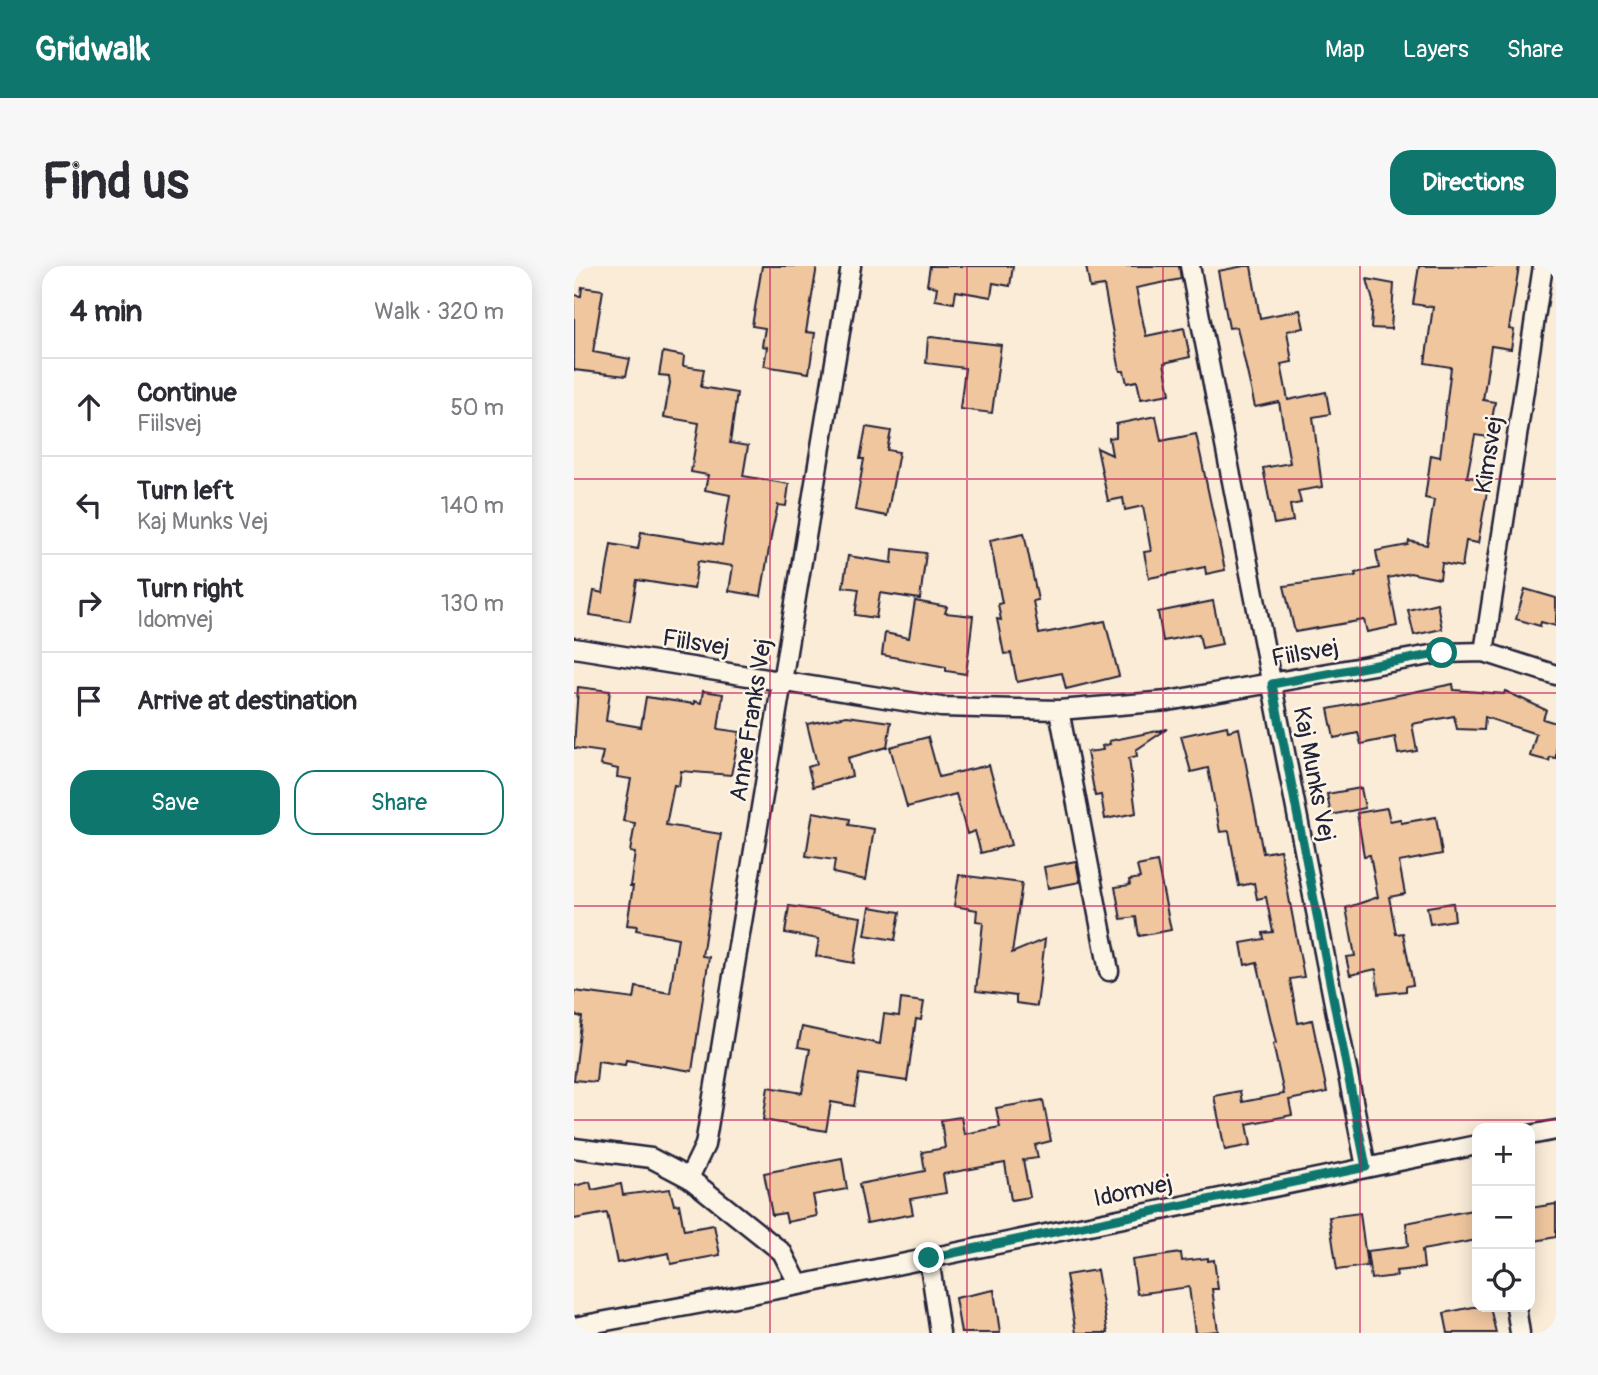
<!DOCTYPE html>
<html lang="en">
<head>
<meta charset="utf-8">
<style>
  body { margin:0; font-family:Pangolin,sans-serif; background:#f7f7f7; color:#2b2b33 }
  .controls { position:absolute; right:21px; bottom:21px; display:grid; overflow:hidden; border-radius:14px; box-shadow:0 4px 18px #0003 }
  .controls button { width:63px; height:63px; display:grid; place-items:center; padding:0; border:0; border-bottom:2px solid #e1e1e2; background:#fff; color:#2b2b33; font:35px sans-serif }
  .stop { position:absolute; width:21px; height:21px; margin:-16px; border:5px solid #0f766e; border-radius:50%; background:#fff }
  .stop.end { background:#0f766e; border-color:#fff; box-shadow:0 2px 7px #0008 }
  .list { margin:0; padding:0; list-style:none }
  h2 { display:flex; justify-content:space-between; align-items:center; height:91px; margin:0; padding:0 28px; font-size:30px }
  h2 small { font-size:23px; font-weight:400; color:#7c7c81 }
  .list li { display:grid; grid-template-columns:46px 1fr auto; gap:21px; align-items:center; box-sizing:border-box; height:98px; padding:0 28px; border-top:2px solid #e1e1e2 }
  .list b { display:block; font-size:26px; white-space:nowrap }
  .list p { margin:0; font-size:23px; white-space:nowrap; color:#7c7c81 }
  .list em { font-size:23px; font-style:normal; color:#7c7c81 }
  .actions { display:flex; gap:14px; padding:21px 28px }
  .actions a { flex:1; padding:16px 0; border:2px solid #0f766e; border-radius:21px; text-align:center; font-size:24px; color:#0f766e }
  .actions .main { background:#0f766e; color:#fff }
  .icon { flex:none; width:38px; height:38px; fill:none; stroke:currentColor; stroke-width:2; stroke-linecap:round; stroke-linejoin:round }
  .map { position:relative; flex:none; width:982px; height:1067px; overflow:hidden; border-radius:21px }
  header { display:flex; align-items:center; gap:42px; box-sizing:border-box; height:98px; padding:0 35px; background:#0f766e; color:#fff }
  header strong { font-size:33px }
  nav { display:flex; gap:38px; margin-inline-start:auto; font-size:24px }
  .intro { display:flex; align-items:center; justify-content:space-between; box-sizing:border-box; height:168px; padding:0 42px }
  h1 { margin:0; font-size:49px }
  .button { padding:18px 32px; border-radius:21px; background:#0f766e; color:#fff; font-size:24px; font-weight:700 }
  main { display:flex; gap:42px; padding:0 42px }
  aside { flex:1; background:#fff; border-radius:21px; box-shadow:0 4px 18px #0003 }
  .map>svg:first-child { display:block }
</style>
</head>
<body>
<header>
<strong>Gridwalk</strong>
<nav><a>Map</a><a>Layers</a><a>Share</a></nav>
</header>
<div class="intro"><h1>Find us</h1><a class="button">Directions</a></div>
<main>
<aside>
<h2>4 min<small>Walk · 320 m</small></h2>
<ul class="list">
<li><svg class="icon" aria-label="ahead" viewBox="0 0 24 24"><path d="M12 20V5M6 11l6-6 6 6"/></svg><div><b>Continue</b><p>Fiilsvej</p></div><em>50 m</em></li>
<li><svg class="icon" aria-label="left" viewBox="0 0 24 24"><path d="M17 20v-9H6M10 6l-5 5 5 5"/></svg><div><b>Turn left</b><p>Kaj Munks Vej</p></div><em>140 m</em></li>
<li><svg class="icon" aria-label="right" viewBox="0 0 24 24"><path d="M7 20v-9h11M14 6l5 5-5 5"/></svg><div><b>Turn right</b><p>Idomvej</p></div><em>130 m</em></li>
<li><svg class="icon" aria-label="arrive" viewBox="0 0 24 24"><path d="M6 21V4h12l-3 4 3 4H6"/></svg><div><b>Arrive at destination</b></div></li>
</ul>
<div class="actions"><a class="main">Save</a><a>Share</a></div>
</aside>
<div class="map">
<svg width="982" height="1067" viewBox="0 0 982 1067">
  <rect width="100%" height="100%" fill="#faecd7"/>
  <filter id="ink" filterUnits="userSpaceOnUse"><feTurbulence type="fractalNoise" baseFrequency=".0143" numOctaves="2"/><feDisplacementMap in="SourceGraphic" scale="14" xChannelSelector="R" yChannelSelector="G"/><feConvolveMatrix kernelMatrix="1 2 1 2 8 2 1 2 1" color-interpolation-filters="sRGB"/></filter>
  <g filter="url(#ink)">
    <path fill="#f0c69f" stroke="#22223b" stroke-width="2" d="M188,0H243L232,66L241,67L235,107L190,100L193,81L188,80L191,62L178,60Z
      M356,0H439L436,20L419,17L417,31L382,25L380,37L361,34L363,21L353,19Z
      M512,0H605L607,13L562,22L572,70L610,62L616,91L590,97L596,128L567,133L563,115L553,117L550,105H546L530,20L516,22Z
      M670,0H677L686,52L726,44L730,62L713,65L718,96L707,98L714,134L752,126L756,148L739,151L748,221L724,225L727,237L716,239L719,255L700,258L689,202L716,197L705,136L681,141L663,61L655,62L644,5Z
      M845,0H945L935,63L940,64L937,83L917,80L909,134L921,136L915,171L901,169L893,211L915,214L904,277L892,275L888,301L868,297L866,313L836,307L814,312L823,360L793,366L790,354L721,366L710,320L782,310L781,307L805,302L802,285L834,279L835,275L853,279L860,234L851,232L857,189L866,191L877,101L851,97L859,41L839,38Z
      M793,13L820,18L817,63L797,62L799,35Z
      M8,21L29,24L19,86L56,93L52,110L0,104V29L7,30Z
      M357,71L427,79L418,147L386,143L391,102L352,97L354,72Z
      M89,86L110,90L109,100L130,103L127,121L163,127L156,177L174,180L169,210L215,218L212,240L204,239L198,265L187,330L155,325L159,300L124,295L120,323L63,314L56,355L16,349L20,325L29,327L37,278L64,283L67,266L148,279L156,229L131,224L134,209L117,206L125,157L90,151L96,117L95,110L85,109Z
      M582,150L587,175L622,168L651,304L632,308L631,301L575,312L570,286L577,285L569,240L551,244L549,232L534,235L523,182L538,189L535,172L542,171V158Z
      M292,161L317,165L313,184L325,186L313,250L281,244L290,193H286Z
      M450,267L464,334L459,335L465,368L531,355L545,410L492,423L488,407L443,416L437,387L430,388L423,353L427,354L424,338L428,337L416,274Z
      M319,283L352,287L346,333L306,327L302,352L281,349L285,323L269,321L274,290L318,297Z
      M951,323L982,332V360L967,356L966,360L942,353Z
      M341,335L373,341L371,347L399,350L392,408L372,405V401L308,389L311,367L335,372Z
      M639,335L648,378L628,382L625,368L589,375L584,346Z
      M863,337L868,363L840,369L834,344Z
      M879,418L880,424L930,428L931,425L972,444L969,453L982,457V492L976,491L975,495L956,490L962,468L911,451L910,464L883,463L880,450L838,458L843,485L824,488L821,471L787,478L784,467L760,472L754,443Z
      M4,421L36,425L32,455L67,461L72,431L120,438V435L127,437L129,425L149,428L144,463L166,466L157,509L107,505L105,520L100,519L92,559L147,568L128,690L135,691L118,805L52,794L51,799L24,795L22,816L0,814L8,751L0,749V725L60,733L62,721L96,727L104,672L62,664L63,660L53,659L59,620H56L61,587L56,586L61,557L49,555L57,513L43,511L44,503L26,499L29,486L0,482Z
      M273,450L317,456L313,481L274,492L278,510L239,521L234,501L243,498L233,458Z
      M653,460L654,465L665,462L689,587L706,584L730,711L716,713L724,757L738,754L753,826L715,834L718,849L673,858L677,879L651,884L640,830L666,825L668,836L710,828L699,778L702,777L683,696L671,699L667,677L690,673L689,667L699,666L692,631L683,633L680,617L665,620L655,565L646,566L634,502L617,506L607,470Z
      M593,463L562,484L563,490L555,492L562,547L531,553L527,529L521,530L513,486L529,484L528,480L536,478L535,475Z
      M354,471L365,511L415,499L437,579L407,587L401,565L393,568L382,528L333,541L316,481Z
      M787,522L791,542L757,549L753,528Z
      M813,542L816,555L826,553L827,557L862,551L868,588L825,596L831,628L815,631L822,668L829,667L839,719L832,720V725L804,728L802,703L776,709L772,691L781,690L772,642L804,631L796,589L790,590L783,547Z
      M239,546L276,553L275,559L300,563L292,614L259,607L261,594L232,590Z
      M502,595L506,616L474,622L470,601Z
      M583,596L597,664L565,670L562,651L547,653L541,621L556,619L555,614L566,612L563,600Z
      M385,609L448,617L438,687L471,673L463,740L442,737V730L402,725L409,656L402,655L403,644L380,640Z
      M879,637L881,654L856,658L853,641Z
      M215,640L287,651L280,697L242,690L245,673L211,667Z
      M296,641L326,646L321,674L291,669Z
      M327,733L350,736L347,754L342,753L333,815L285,808L280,840L257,836L252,865L189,854L194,821L228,827L236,783L224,781L228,761L306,778L310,748L325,750Z
      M469,834L477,875L461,879L464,892L449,894L456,931L437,934L431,897L369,908L372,927L336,933L339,948L293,957L285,918L351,905L348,886L371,882L367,854L387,851L390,868L426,861L422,842Z
      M268,892L273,923L239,929L243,950L213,956L211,947L198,949L190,907Z
      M16,916L18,924L47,918L49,929L96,923L100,939L105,938L110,964L140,959L146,989L97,998L95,987L43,997L33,947L0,953V920Z
      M982,938V971L961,975L956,942Z
      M898,944L903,945V974L848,984L850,1002L822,1005L823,1010L797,1013L793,985L834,980L832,957Z
      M786,947L793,1000L763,1004L755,951Z
      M607,987L608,995L634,992V995L640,994L644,1023H638L644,1065L621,1067L615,1021L563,1028L558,994Z
      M523,1004L534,1067H502L492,1009Z
      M420,1024L426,1067H387L381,1032Z
      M899,1041H916L922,1067H874L870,1047Z"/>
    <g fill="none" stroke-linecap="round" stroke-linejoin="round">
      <defs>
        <path id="minor" d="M616,0L792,901
          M0,382L367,441L485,444L594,435L868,387L910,386L982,409
          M910,386L969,0
          M485,444L535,705
          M956,869L982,864
          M0,882L77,892L115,912L208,986L225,1019
          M115,912L131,879L277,0
          M355,992L366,1067
          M942,1041L946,1067
          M0,1061L225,1019L903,879"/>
      </defs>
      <use href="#minor" stroke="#22223b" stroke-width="23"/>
      <use href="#minor" stroke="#fcf5e5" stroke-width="18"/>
    </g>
  </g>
  <g fill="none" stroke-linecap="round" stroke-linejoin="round" filter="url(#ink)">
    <path stroke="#0f766e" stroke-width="9" d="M355,992L792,901L698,418L868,387"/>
  </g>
  <path fill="none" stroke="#c2185b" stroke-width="2" stroke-opacity="0.55" d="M196,0V1067M393,0V1067M589,0V1067M786,0V1067M0,213H982M0,427H982M0,640H982M0,854H982"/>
  <g text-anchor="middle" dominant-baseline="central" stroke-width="5" stroke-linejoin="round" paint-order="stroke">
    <g font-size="24" fill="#22223b" stroke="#fcf5e5">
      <text transform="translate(915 189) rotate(-81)">Kimsvej</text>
      <text transform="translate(122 377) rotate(9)">Fiilsvej</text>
      <text transform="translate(731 387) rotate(-10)">Fiilsvej</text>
      <text transform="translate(177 454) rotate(-81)">Anne Franks Vej</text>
      <text transform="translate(740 508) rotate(79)">Kaj Munks Vej</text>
      <text transform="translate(559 925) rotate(-12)">Idomvej</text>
    </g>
  </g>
</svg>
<div class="controls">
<button>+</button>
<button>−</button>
<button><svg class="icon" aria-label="locate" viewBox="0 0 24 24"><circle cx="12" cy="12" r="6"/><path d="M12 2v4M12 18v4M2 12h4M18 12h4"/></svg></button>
</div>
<div class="stop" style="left:868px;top:387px"></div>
<div class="stop end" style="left:355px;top:992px"></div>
</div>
</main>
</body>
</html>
